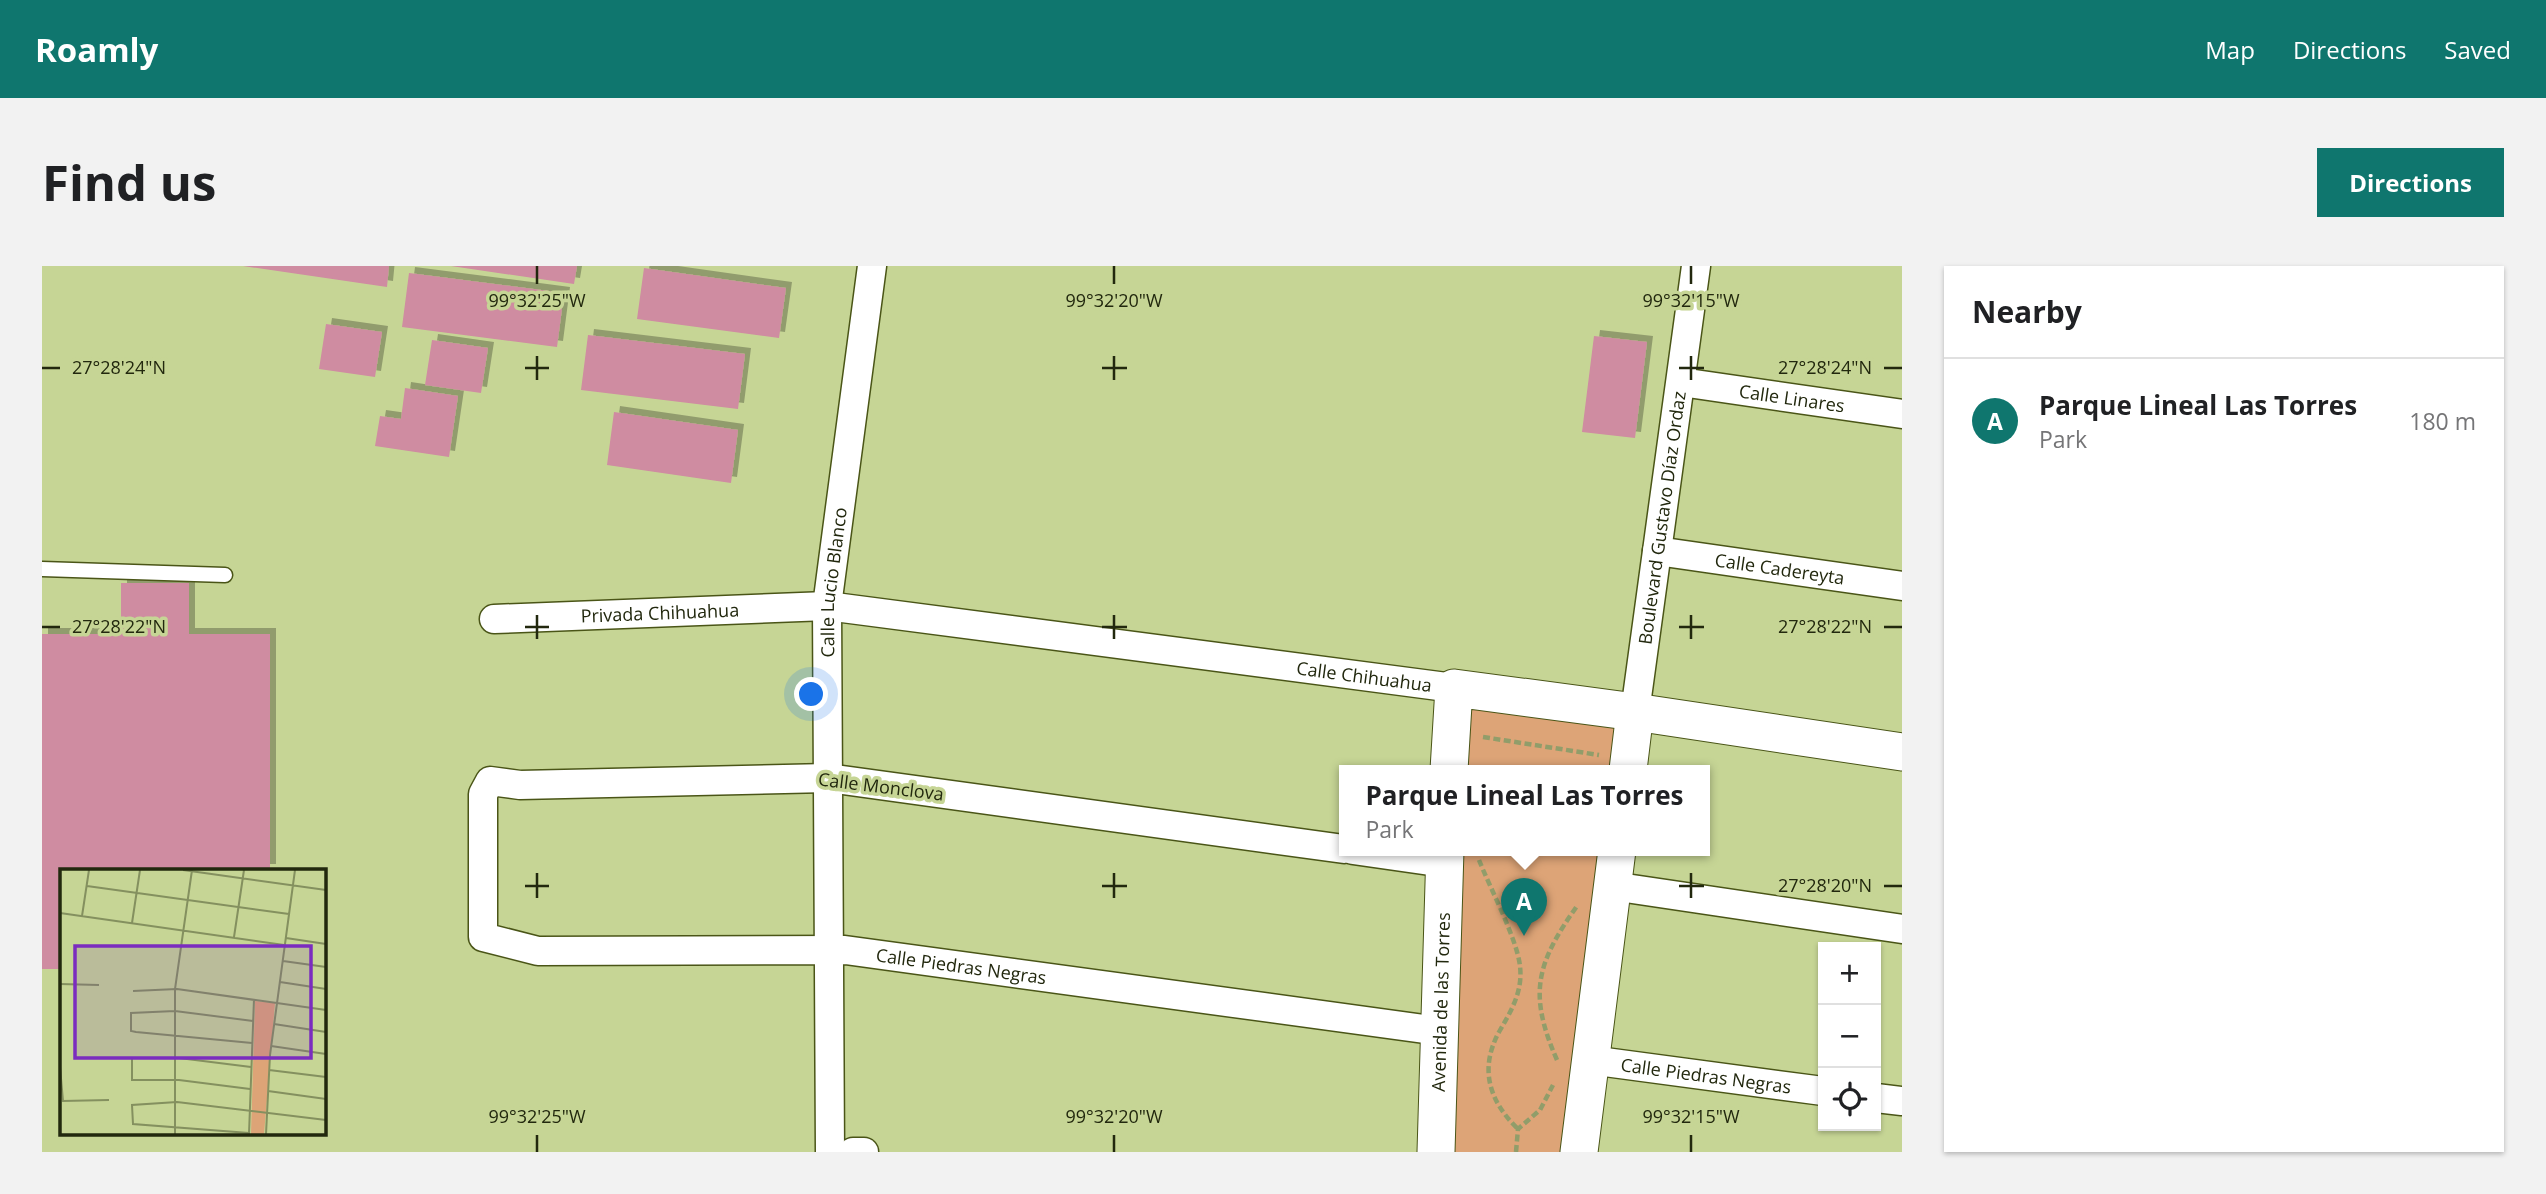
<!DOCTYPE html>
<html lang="en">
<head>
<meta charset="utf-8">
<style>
  body { margin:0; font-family:"Open Sans",sans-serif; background:#f2f2f2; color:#202124 }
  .controls { position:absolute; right:21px; bottom:21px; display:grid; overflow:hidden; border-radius:0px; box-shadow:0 2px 5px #0004 }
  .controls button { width:63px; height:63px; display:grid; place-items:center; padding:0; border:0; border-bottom:2px solid #e0e0e0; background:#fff; color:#202124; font:35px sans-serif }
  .you { position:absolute; left:770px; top:429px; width:24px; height:24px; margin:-18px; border:5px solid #fff; border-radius:50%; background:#1a73e8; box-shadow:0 0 0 10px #1a73e833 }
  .badge { display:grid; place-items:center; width:46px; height:46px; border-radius:50%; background:#0f766e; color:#fff; font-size:23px; font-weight:700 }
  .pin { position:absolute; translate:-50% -58px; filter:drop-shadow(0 2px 4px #0008) }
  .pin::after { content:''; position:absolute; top:37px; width:24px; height:21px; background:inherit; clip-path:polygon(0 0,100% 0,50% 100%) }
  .popup { position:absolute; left:1297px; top:499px; width:371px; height:91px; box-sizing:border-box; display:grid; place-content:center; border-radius:0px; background:#fff; filter:drop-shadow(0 2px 5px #0005); font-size:23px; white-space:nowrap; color:#757577 }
  .popup b { font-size:26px; color:#202124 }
  .popup::after { content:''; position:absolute; left:50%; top:100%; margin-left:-14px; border:14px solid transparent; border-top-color:#fff }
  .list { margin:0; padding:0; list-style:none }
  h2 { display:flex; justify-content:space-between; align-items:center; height:91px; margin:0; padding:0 28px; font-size:30px }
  h2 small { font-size:23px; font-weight:400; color:#757577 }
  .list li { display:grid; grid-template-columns:46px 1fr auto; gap:21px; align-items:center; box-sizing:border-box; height:126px; padding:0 28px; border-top:2px solid #e0e0e0 }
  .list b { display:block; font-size:26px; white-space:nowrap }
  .list p { margin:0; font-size:23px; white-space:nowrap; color:#757577 }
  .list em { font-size:23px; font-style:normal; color:#757577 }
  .icon { flex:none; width:38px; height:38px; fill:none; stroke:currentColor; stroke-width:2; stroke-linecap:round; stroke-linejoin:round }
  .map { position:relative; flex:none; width:1860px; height:886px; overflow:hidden; border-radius:0px }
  header { display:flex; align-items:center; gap:42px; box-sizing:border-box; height:98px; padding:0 35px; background:#0f766e; color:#fff }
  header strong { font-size:33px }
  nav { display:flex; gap:38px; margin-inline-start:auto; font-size:24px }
  .intro { display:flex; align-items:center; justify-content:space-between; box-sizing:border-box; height:168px; padding:0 42px }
  h1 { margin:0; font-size:49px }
  .button { padding:18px 32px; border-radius:0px; background:#0f766e; color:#fff; font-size:24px; font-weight:700 }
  main { display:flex; gap:42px; padding:0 42px }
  aside { flex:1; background:#fff; border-radius:0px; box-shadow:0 2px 5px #0004 }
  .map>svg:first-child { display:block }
</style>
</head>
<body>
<header>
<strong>Roamly</strong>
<nav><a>Map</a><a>Directions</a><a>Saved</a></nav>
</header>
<div class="intro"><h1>Find us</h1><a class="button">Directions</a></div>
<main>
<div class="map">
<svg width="1860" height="886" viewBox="0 0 1860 886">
  <defs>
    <filter id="shadow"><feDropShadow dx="6" dy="-6" stdDeviation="0" flood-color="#0004"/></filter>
  </defs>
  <rect width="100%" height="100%" fill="#c6d595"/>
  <path fill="#dda477" d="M1423,435L1581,454L1574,504H1420Z
    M1418,584H1562L1519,886H1406Z"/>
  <path fill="#cf8ca1" filter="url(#shadow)" d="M201,0H347L345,21Z
    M409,0H535L532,18Z
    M602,2L744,22L737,72L595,53Z
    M367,7L522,27L515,81L360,61Z
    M284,58L340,66L333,111L277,103Z
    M546,69L703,88L696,143L539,124Z
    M1552,70L1605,76L1593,172L1540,166Z
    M390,74L446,82L439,127L383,119Z
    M363,122L416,130L407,191L333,180L338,150L359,153Z
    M572,146L696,164L689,217L565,199Z
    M79,317H147V368H228V604H19V703H0V368H79Z"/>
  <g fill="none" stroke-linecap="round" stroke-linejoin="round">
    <defs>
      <path id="service" d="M0,303L183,309"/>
      <g id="minor">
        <path id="s1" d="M1639,116L1860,148"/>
        <path id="s2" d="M1615,285L1860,320"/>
        <path id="s3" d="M452,353L785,340L1412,422"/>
        <path id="s4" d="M1593,446L1654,0"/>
        <path id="s5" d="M1302,583L786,512L478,519L448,515L441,528V671L496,685L803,684L1397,765"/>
        <path d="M1311,584L1402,597"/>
        <path d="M1570,620L1860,663"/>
        <path id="s6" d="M1548,794L1781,825"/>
        <path d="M1834,832L1860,835"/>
        <path id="s7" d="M788,886L785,340L830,0"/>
        <path d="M811,886H822"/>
      </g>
      <g id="tertiary">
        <path d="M1407,504L1412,422L1593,446L1860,486"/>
        <path d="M1586,504L1593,446"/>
        <path id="s8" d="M1394,886L1403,584"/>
        <path d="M1537,886L1575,584"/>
      </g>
    </defs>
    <use href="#service" stroke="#4a5517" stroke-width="17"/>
    <use href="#minor" stroke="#4a5517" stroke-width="31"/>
    <use href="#tertiary" stroke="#4a5517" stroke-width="39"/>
    <path stroke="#919d6a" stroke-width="4.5" stroke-dasharray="7 3.5" stroke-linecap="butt" d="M1441,471L1557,489
      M1437,594C1448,622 1475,673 1478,700C1481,726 1469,745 1457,766C1437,803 1447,835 1476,863
      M1515,794C1486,728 1494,698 1535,640
      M1474,886L1476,863L1498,844L1511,819"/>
    <use href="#service" stroke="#fff" stroke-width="14"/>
    <use href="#minor" stroke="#fff" stroke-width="28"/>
    <use href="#tertiary" stroke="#fff" stroke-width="37"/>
  </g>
  <path fill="none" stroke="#22280e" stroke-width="2.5" d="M495,0V18M1072,0V18M1649,0V18M495,90V114M1072,90V114M1649,90V114M0,102H18M483,102H507M1060,102H1085M1637,102H1662M1842,102H1860M495,349V373M1072,349V373M1649,349V373M0,361H18M483,361H507M1060,361H1085M1637,361H1662M1842,361H1860M495,607V632M1072,607V632M1649,607V632M483,620H507M1060,620H1085M1637,620H1662M1842,620H1860M495,869V886M1072,869V886M1649,869V886"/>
  <g text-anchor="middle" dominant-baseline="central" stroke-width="7" stroke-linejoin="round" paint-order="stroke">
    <g font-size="18" fill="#22280e" stroke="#c6d595">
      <text stroke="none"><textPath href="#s1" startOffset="112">Calle Linares</textPath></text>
      <text stroke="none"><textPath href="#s4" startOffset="196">Boulevard Gustavo Díaz Ordaz</textPath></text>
      <text stroke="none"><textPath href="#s2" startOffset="124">Calle Cadereyta</textPath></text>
      <text stroke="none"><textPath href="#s7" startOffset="570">Calle Lucio Blanco</textPath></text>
      <text stroke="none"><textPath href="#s3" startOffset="166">Privada Chihuahua</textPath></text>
      <text stroke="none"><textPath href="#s3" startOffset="875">Calle Chihuahua</textPath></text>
      <text transform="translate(839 520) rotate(7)">Calle Monclova</text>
      <text stroke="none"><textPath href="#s5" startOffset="1498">Calle Piedras Negras</textPath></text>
      <text stroke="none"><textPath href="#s8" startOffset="150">Avenida de las Torres</textPath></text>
      <text stroke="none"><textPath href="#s6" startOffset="117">Calle Piedras Negras</textPath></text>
    </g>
  </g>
  <g transform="translate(18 603)">
    <rect width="266" height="266" fill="#c6d595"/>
    <path d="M195,132L215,134L204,265H191Z" fill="#dda477"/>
    <path fill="none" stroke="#84905f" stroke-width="2" d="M123,1L266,21M27,17L229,45M0,44L224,76M22,47L29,1M72,54L80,1M174,68L184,1M226,69L266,75M223,92L266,98M220,113L266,120M0,115L39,116M73,122L117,120L266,141M214,155L266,163M192,174L76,163L71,162V144L115,142L193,152M211,177L266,185M0,198L3,232L49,231M209,201L266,208M190,220L119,211H72V189H119L191,198M208,222L266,230M189,264L73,255L72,236L117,233L266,251M115,265V120L132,1M189,265L194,130M206,265L210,186L235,1"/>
    <path fill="#7b2cbf" fill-opacity="0.15" stroke="#7b2cbf" stroke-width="3.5" d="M15,77H251V189H15Z"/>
    <rect width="266" height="266" fill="none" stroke="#22280e" stroke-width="3.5"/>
  </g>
  <g font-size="18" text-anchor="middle" fill="#22280e" stroke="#c6d595" stroke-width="7" stroke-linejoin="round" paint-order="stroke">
    <text x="495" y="41">99°32'25"W</text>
    <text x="1072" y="41">99°32'20"W</text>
    <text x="1649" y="41">99°32'15"W</text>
    <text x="77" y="108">27°28'24"N</text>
    <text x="1783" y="108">27°28'24"N</text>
    <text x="77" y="367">27°28'22"N</text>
    <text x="1783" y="367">27°28'22"N</text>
    <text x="1783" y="626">27°28'20"N</text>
    <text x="495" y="857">99°32'25"W</text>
    <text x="1072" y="857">99°32'20"W</text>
    <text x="1649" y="857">99°32'15"W</text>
  </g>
</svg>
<div class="controls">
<button>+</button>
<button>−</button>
<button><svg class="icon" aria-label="locate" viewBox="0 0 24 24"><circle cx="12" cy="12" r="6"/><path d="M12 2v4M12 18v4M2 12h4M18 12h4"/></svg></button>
</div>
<div class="you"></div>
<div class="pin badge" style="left:1482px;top:670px">A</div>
<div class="popup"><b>Parque Lineal Las Torres</b>Park</div>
</div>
<aside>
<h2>Nearby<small></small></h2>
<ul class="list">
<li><span class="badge">A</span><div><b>Parque Lineal Las Torres</b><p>Park</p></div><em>180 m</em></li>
</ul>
</aside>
</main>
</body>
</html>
